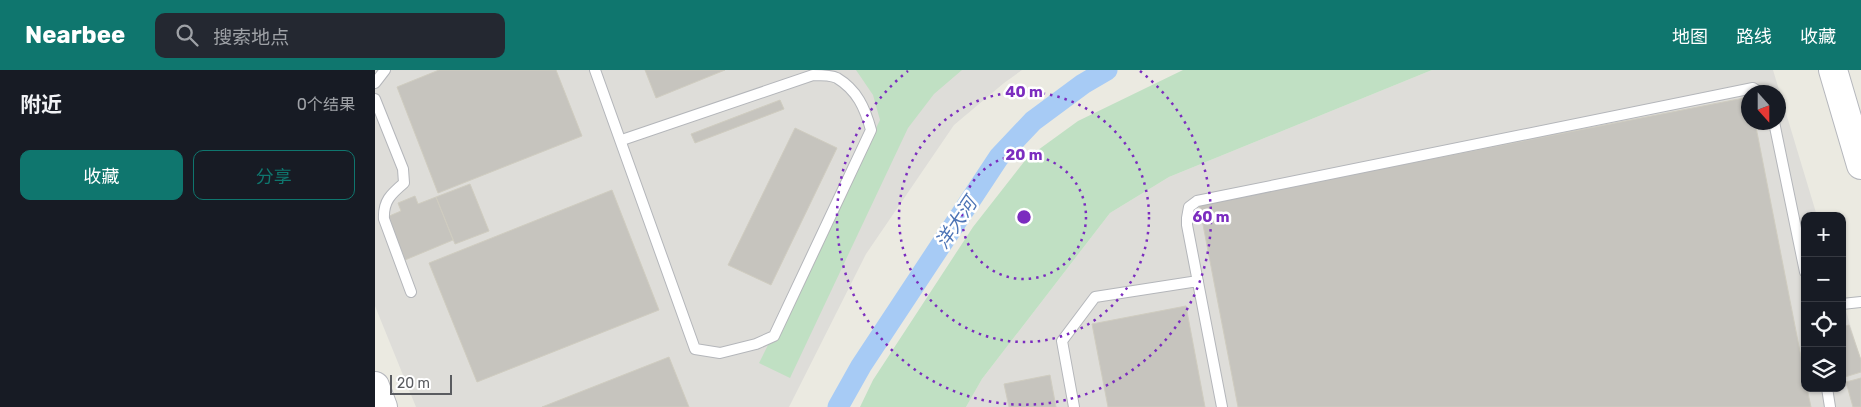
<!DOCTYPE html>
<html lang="zh">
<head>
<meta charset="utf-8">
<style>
  body { margin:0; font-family:Rubik,"Noto Sans SC",sans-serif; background:#242831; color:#f1f3f6 }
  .controls { position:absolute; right:15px; bottom:15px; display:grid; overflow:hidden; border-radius:10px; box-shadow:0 1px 4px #0004 }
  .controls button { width:45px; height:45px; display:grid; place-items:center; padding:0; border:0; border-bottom:1px solid #363941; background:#171b24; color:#f1f3f6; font:25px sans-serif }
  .compass { position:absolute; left:1366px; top:15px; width:45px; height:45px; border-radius:50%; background:#171b24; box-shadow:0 1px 4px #0004; rotate:159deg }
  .scale { position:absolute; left:15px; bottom:12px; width:62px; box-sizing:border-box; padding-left:5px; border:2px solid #5a5c60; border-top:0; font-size:14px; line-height:18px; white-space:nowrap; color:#5a5c60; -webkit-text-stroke:4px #fff; paint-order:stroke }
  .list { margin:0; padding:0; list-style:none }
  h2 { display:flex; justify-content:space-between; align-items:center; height:65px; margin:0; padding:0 20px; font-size:21px }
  h2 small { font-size:16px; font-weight:400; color:#9ea1a6 }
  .actions { display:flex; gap:10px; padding:15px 20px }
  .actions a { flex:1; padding:11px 0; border:1px solid #0f766e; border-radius:10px; text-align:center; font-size:18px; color:#0f766e }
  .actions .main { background:#0f766e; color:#fff }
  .icon { flex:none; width:28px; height:28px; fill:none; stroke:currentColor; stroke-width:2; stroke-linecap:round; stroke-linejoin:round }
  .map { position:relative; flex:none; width:1486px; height:337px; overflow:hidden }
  header { display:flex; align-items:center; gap:30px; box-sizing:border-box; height:70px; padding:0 25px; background:#0f766e; color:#fff }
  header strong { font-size:24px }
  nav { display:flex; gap:28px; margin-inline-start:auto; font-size:18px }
  .search { width:350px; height:45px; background:#242831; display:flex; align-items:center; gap:12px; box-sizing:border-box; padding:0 18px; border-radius:10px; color:#9ea1a6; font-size:19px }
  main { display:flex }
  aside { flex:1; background:#171b24 }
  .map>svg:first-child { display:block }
</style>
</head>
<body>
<header>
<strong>Nearbee</strong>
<div class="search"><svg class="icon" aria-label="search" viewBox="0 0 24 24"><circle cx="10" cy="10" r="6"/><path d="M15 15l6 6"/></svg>搜索地点</div>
<nav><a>地图</a><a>路线</a><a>收藏</a></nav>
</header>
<main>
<aside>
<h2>附近<small>0个结果</small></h2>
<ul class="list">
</ul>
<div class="actions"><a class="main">收藏</a><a>分享</a></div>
</aside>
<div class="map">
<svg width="1486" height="337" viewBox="0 0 1486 337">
  <rect width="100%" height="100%" fill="#ebeae1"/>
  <path fill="#deddd9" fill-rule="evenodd" d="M0,0H647L629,13L579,55L491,184L414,337H41L0,236Z
    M1057,0H1398L1442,146H1430V318H1467V228L1486,290V337H591L607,309L735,143L794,107ZM1374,22H1404V52H1374Z"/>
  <path fill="#c0e0c3" d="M481,0H587L559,24L533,58L415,308L384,293L505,50L498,25Z
    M808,0H1057L794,107L735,143L607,309L591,337H485L498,310L598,157L652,88L703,51Z"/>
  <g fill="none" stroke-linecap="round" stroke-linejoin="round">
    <path stroke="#a7cbf5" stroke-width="21" d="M463,337L486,296L624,87L658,51L708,14L732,0"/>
  </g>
  <path fill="#c6c4be" stroke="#cfccc0" d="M64,0H181L207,66L63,123L22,17Z
    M270,0H350L281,28Z
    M1374,27V52H1380L1430,307V318H1432L1436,337H863L824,134Z
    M405,30L409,39L320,73L316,64Z
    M420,58L462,78L396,215L353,195Z
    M95,114L114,161L80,174L61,127Z
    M237,120L284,240L102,312L54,193Z
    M40,126L43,134L61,127L78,170L30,190L12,147L26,141L23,133Z
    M811,236L830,337H733L717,254Z
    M1474,255L1486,290V302L1470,307L1467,300V257Z
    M294,287L314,337H167Z
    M675,305L681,337H634L629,314Z
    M1486,308V337H1478L1471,312Z"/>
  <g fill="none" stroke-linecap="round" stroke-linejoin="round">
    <defs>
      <path id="lane" d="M220,0L320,279L345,283L381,274L399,266L496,60C490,38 482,20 462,8C456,5 445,5 438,5L247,70
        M0,13L10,0
        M0,29L28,99L29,113C16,124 8,131 9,149L36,222
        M1399,52L1430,202
        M1467,234L1486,232
        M1452,318L1455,337
        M699,337L687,271L720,227L823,211
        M847,337L812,155V148L814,137L822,131L1378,18L1384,22"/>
      <path id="secondary" d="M1458,0L1486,95
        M0,316L8,337"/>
    </defs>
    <use href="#lane" stroke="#b4b6ba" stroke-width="12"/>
    <use href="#secondary" stroke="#b5b7bc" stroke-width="30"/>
    <use href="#lane" stroke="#fff" stroke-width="10"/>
    <use href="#secondary" stroke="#fff" stroke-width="28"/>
  </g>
  <g fill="none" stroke="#7b2cbf" stroke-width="2.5" stroke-dasharray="2.5 5">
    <circle cx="649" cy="147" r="62"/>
    <circle cx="649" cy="147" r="125"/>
    <path d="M765 1A187 187 0 1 1 533 1"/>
  </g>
  <g text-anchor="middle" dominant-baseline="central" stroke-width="5" stroke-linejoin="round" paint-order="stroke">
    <g font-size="19" font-style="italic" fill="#4d74b5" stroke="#fff">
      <text transform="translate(581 153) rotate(-56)">洋大河</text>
    </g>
  </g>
  <circle cx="649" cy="147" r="8" fill="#7b2cbf" stroke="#fff" stroke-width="2.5"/>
  <g font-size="15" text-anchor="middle" font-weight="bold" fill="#7b2cbf" stroke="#fff" stroke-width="5" stroke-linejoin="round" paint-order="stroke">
    <text x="649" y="27">40 m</text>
    <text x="649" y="90">20 m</text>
    <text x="836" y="152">60 m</text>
  </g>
</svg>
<div class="controls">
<button>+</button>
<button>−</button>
<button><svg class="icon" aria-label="locate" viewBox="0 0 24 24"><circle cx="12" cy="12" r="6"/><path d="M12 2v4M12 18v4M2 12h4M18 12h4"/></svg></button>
<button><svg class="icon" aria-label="layers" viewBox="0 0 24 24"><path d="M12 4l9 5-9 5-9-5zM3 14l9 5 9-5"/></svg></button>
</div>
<svg class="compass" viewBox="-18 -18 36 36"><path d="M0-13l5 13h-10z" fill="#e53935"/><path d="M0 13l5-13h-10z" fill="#9ea1a6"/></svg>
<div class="scale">20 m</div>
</div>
</main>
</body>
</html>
